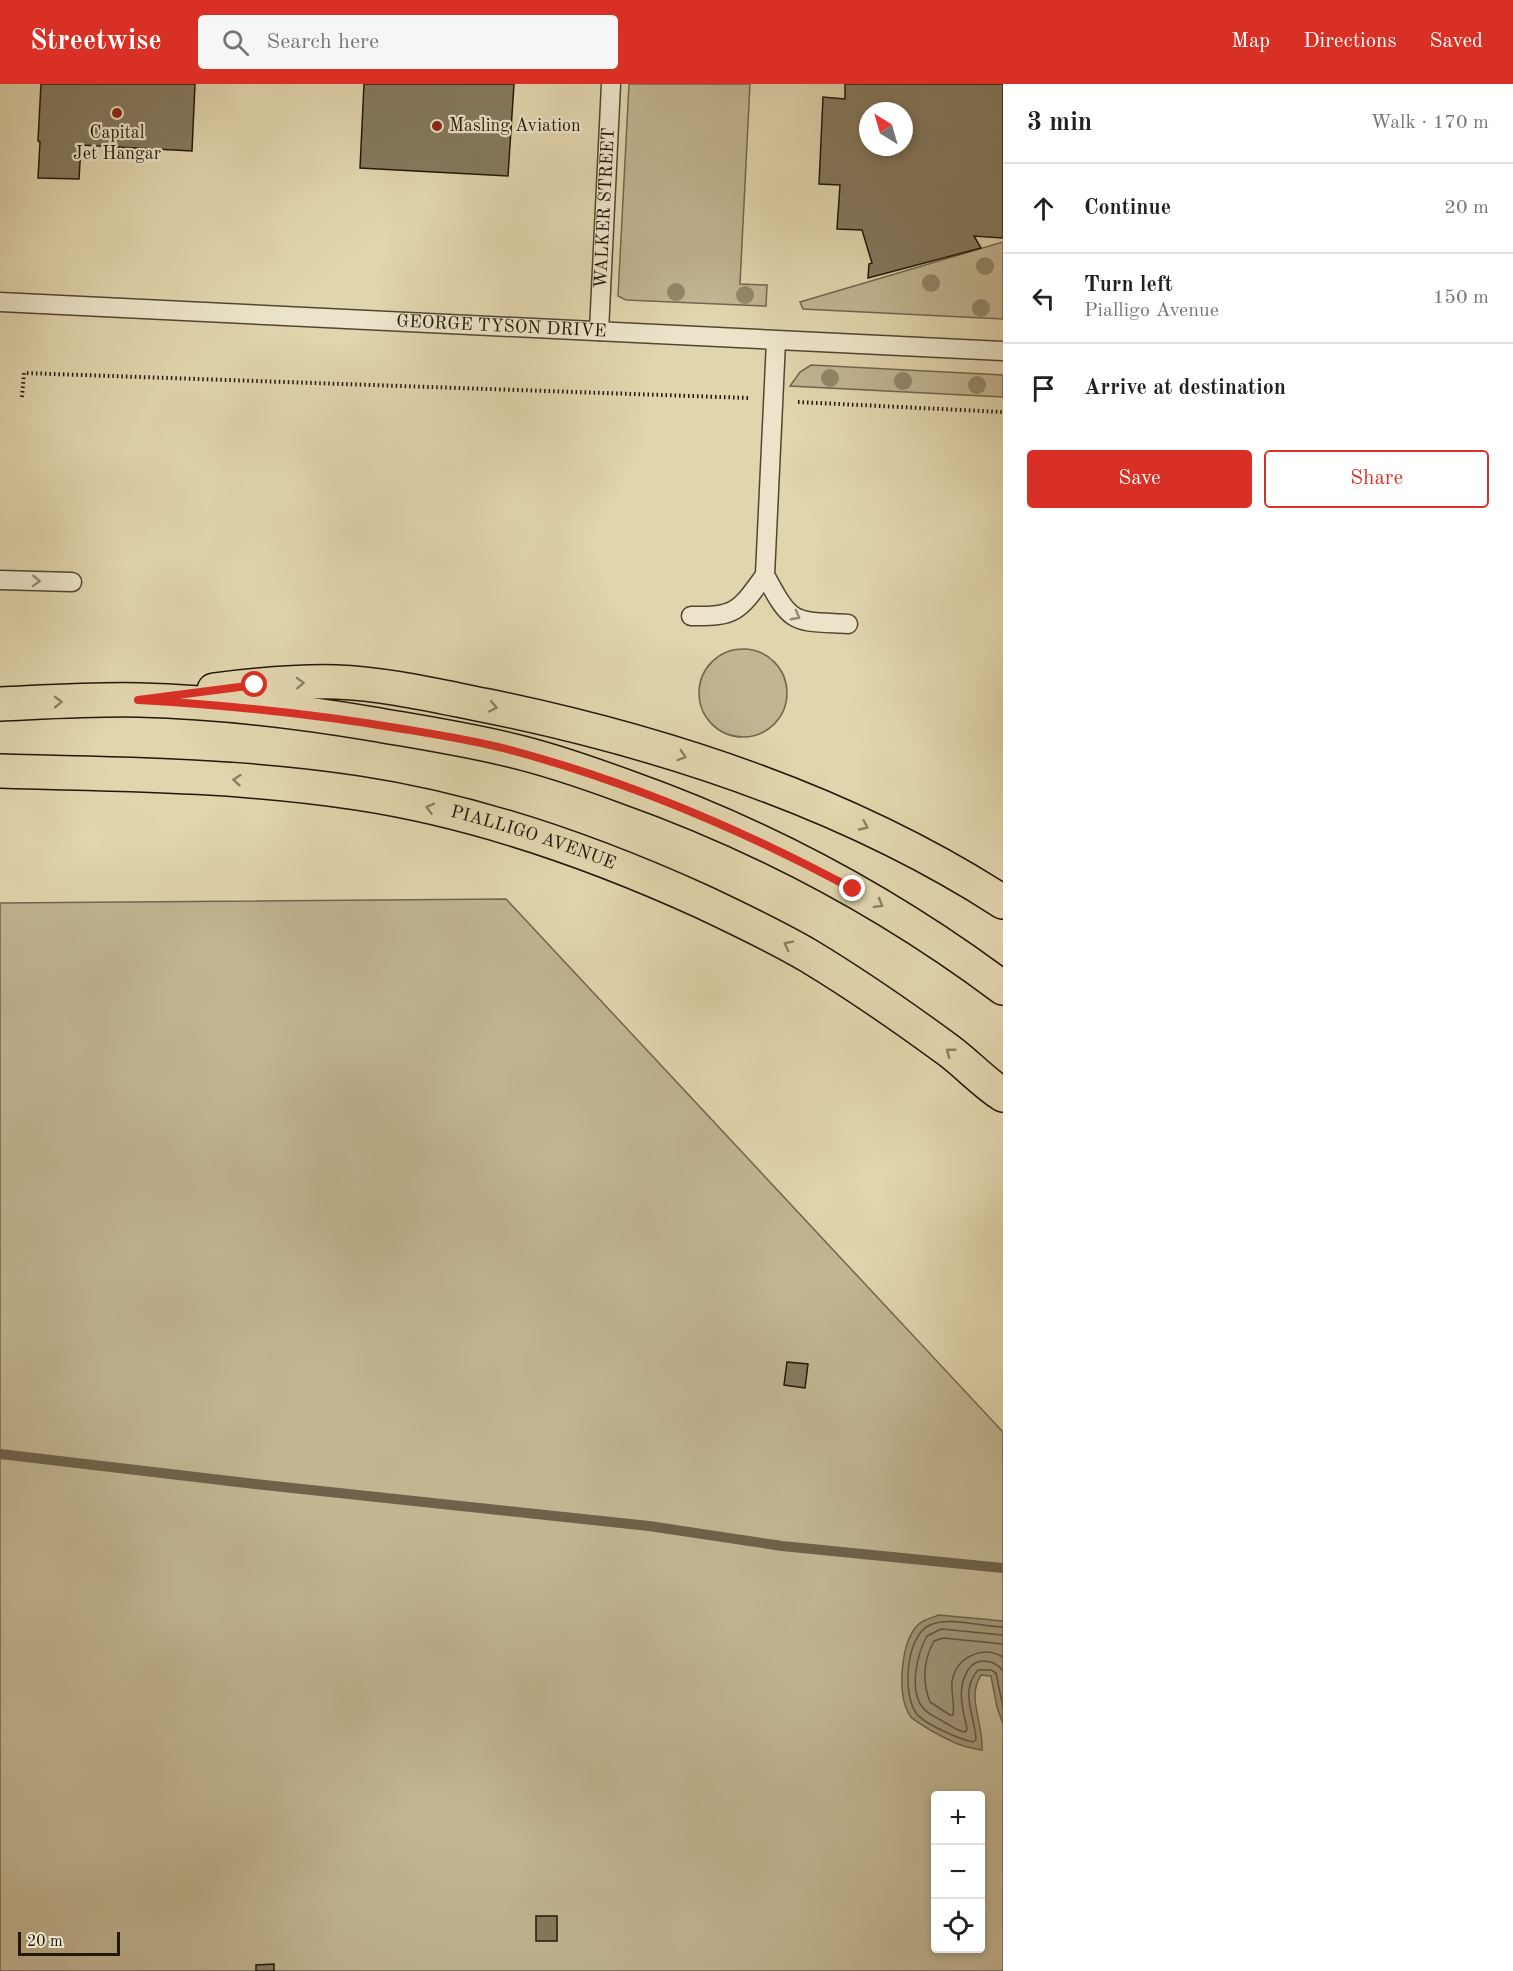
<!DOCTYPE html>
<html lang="en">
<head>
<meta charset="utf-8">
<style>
  body { margin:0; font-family:"Old Standard TT",serif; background:#f6f6f6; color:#202124 }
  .controls { position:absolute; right:18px; bottom:18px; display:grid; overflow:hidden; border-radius:6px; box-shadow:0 3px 9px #0003 }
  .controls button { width:54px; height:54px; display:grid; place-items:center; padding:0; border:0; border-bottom:2px solid #e0e0e0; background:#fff; color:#202124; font:30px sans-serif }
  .compass { position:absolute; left:859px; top:18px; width:54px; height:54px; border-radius:50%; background:#fff; box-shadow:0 3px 9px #0003; rotate:323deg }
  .scale { position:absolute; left:18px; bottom:15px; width:102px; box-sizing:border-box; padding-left:6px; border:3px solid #221709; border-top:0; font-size:16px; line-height:21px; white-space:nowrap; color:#221709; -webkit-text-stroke:4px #ece4ca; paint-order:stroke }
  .stop { position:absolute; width:18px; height:18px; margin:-14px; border:4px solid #d93025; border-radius:50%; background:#fff }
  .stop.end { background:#d93025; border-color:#fff; box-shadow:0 2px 6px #0008 }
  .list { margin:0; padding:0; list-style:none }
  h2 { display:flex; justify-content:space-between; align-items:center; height:78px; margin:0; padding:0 24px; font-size:26px }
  h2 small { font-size:20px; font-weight:400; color:#757577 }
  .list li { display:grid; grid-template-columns:39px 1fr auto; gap:18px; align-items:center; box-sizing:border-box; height:90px; padding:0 24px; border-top:2px solid #e0e0e0 }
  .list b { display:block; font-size:22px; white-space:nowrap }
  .list p { margin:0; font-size:20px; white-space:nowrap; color:#757577 }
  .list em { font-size:20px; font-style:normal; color:#757577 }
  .actions { display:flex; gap:12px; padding:18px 24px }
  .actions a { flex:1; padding:14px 0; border:2px solid #d93025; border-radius:6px; text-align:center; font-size:21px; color:#d93025 }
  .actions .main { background:#d93025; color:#fff }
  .icon { flex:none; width:33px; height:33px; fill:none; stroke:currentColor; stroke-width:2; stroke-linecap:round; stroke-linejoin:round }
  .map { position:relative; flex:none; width:1003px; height:1887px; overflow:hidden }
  header { display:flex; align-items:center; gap:36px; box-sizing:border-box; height:84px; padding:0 30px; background:#d93025; color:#fff }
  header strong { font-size:28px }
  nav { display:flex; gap:33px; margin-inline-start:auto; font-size:21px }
  .search { width:420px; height:54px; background:#f6f6f6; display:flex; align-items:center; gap:15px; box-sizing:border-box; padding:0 21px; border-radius:6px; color:#757577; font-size:22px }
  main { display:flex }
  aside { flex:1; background:#fff }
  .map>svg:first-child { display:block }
</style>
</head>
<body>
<header>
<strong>Streetwise</strong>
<div class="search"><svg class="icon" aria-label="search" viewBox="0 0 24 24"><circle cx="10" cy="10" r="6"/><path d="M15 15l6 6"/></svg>Search here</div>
<nav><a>Map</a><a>Directions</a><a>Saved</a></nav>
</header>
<main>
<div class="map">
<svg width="1003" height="1887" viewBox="0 0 1003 1887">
  <rect width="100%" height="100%" fill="#e1d5ae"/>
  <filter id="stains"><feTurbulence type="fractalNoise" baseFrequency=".00333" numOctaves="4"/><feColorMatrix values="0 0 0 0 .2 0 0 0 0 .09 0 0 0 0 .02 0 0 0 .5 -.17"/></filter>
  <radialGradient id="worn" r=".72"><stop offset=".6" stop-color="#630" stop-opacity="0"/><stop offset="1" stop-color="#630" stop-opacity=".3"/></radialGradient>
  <path fill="#c1b592" stroke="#72664e" stroke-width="1.5" fill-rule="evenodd" d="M629,0H750L740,200L767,201L766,222L626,216L618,212Z
    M1003,158V235L803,225L800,218Z
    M811,281L1003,291V313L790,302L800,288Z
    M699 609a44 44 0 1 1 88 0a44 44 0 1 1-88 0Z
    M506,815L1003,1348V1887H0V819ZM936,1712H980V1864H936Z"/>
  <path fill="#a09476" stroke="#6e624a" stroke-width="1.5" d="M939,1531L1003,1537V1640L997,1623L991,1592L981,1591C966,1614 984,1639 982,1666C957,1662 951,1657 930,1646C924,1642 916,1638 911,1633C896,1613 901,1563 915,1544C921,1536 931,1534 939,1531Z"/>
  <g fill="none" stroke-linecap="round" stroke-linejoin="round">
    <path stroke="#615640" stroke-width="1.5" d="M1003,1543C981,1543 949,1532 930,1541C906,1551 902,1609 916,1629C924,1640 959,1655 973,1658L976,1656C975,1631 959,1608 978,1586H991L996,1589L1003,1623
      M1003,1551L941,1545L927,1552C917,1570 908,1608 924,1625C929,1631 938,1634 944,1638C951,1642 957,1647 965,1648L967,1645C963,1625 956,1605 968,1586C972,1580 976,1577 983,1577C992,1577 998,1580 1003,1587
      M1003,1560L943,1554L934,1557C923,1577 922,1597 930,1618L950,1631H953C955,1621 951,1609 952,1598C956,1573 982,1561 1003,1573"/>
    <path stroke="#6e624a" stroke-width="10" d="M0,1370L255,1400L649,1442L782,1462L1003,1484"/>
  </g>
  <path fill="#857a5f" stroke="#221709" stroke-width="1.5" fill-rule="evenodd" d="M41,0H195L192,67L81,61L79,95L38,94L40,58L38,57Z
    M364,0H514L508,92L360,84Z
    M845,0H1003V154L974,152L981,164L868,194L869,180L872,179L862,146L837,145L840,101L819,100L823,13L845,15ZM868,27H904V63H868Z
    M787,1278L808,1280L805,1304L784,1301Z
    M536,1832H557V1857H536Z
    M274,1880V1887H256V1881Z"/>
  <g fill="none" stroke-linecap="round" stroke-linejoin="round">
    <defs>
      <g id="service">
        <path id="s1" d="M0,218L1003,267"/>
        <path id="s2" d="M599,247L611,0"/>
        <path d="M776,257L765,491C792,542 793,537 848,540"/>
        <path d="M0,496L72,498"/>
        <path d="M691,532C736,533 739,527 765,491"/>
      </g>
      <g id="primary">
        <path d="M214,606C254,601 295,597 336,598C389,600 441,613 493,623C671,660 849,719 1003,818"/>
        <path d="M0,620C46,618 93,615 139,616C217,618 296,627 373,640C419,648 465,655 510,666C549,675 589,689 627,703C762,751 888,818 1003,904"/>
        <path id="s3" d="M0,687C119,690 239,691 357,709C477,727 593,768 703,818C739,835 775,852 809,872C857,901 903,933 948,966C967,980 983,998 1003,1011"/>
      </g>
    </defs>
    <use href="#service" stroke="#524632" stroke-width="21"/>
    <use href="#primary" stroke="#221709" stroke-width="36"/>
    <path stroke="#221709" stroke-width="4" stroke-dasharray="1.5 3" stroke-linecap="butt" d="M22,313L24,289L749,314
      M798,318L1003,328"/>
    <use href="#service" stroke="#ece4ca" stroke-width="18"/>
    <use href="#primary" stroke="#e1d5ae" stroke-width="33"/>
  </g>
  <g fill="#92866a">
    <circle cx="985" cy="182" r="9"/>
    <circle cx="931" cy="199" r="9"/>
    <circle cx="676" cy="208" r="9"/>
    <circle cx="745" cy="211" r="9"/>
    <circle cx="981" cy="224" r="9"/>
    <circle cx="830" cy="294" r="9"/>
    <circle cx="903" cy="297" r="9"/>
    <circle cx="977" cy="301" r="9"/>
  </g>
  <defs><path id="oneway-chevron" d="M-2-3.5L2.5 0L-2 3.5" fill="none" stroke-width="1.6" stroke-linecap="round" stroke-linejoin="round" transform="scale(1.5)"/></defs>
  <g stroke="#918873">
    <use href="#oneway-chevron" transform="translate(36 497) rotate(2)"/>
    <use href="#oneway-chevron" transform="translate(796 532) rotate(28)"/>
  </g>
  <g stroke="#8b8064">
    <use href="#oneway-chevron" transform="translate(300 599) rotate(-2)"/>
    <use href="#oneway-chevron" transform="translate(58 618) rotate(-1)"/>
    <use href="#oneway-chevron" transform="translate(493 623) rotate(12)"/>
    <use href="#oneway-chevron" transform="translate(682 672) rotate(18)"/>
    <use href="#oneway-chevron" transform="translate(237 696) rotate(-175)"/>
    <use href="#oneway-chevron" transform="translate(430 724) rotate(-166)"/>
    <use href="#oneway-chevron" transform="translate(864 742) rotate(25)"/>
    <use href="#oneway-chevron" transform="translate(879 820) rotate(30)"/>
    <use href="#oneway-chevron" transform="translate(788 861) rotate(-153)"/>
    <use href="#oneway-chevron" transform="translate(950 968) rotate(-142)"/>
  </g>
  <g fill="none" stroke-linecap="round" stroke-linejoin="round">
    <path stroke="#d93025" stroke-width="8" d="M255,601L138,616C227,621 315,630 403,645C440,651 478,657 514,667C633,699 745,747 853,805"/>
  </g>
  <g fill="#8f2418" stroke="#ece4ca" stroke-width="2">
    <circle cx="117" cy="29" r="6"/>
    <circle cx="437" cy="42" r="6"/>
  </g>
  <g text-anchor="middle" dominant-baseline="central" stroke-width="4.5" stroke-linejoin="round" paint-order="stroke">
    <g font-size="18" fill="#221709" stroke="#ece4ca" text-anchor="start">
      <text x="449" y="42">Masling Aviation</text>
      <text x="117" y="49" text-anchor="middle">Capital<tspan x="117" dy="21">Jet Hangar</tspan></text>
    </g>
    <g font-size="18" fill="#221709" stroke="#ece4ca">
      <text stroke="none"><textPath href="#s2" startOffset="123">WALKER STREET</textPath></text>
      <text stroke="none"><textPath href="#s1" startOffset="502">GEORGE TYSON DRIVE</textPath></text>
      <text stroke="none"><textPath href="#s3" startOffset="540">PIALLIGO AVENUE</textPath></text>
    </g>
  </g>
  <rect width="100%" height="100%" filter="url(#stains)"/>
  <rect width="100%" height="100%" fill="url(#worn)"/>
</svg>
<div class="controls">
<button>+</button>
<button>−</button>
<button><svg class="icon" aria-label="locate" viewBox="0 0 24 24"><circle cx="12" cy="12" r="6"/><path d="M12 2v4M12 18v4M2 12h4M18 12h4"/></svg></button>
</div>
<svg class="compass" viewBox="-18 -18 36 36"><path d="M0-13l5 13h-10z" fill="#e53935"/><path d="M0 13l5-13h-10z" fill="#757577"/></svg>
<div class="scale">20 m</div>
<div class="stop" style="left:255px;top:601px"></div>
<div class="stop end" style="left:853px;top:805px"></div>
</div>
<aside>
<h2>3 min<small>Walk · 170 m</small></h2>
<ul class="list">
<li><svg class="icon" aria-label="ahead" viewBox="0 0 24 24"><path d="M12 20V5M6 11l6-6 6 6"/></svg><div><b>Continue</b></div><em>20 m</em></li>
<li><svg class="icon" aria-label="left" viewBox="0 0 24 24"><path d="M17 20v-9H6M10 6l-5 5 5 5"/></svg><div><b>Turn left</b><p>Pialligo Avenue</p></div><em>150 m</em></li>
<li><svg class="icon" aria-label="arrive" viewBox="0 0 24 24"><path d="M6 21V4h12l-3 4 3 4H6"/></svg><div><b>Arrive at destination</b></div></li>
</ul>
<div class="actions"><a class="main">Save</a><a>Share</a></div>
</aside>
</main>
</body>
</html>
